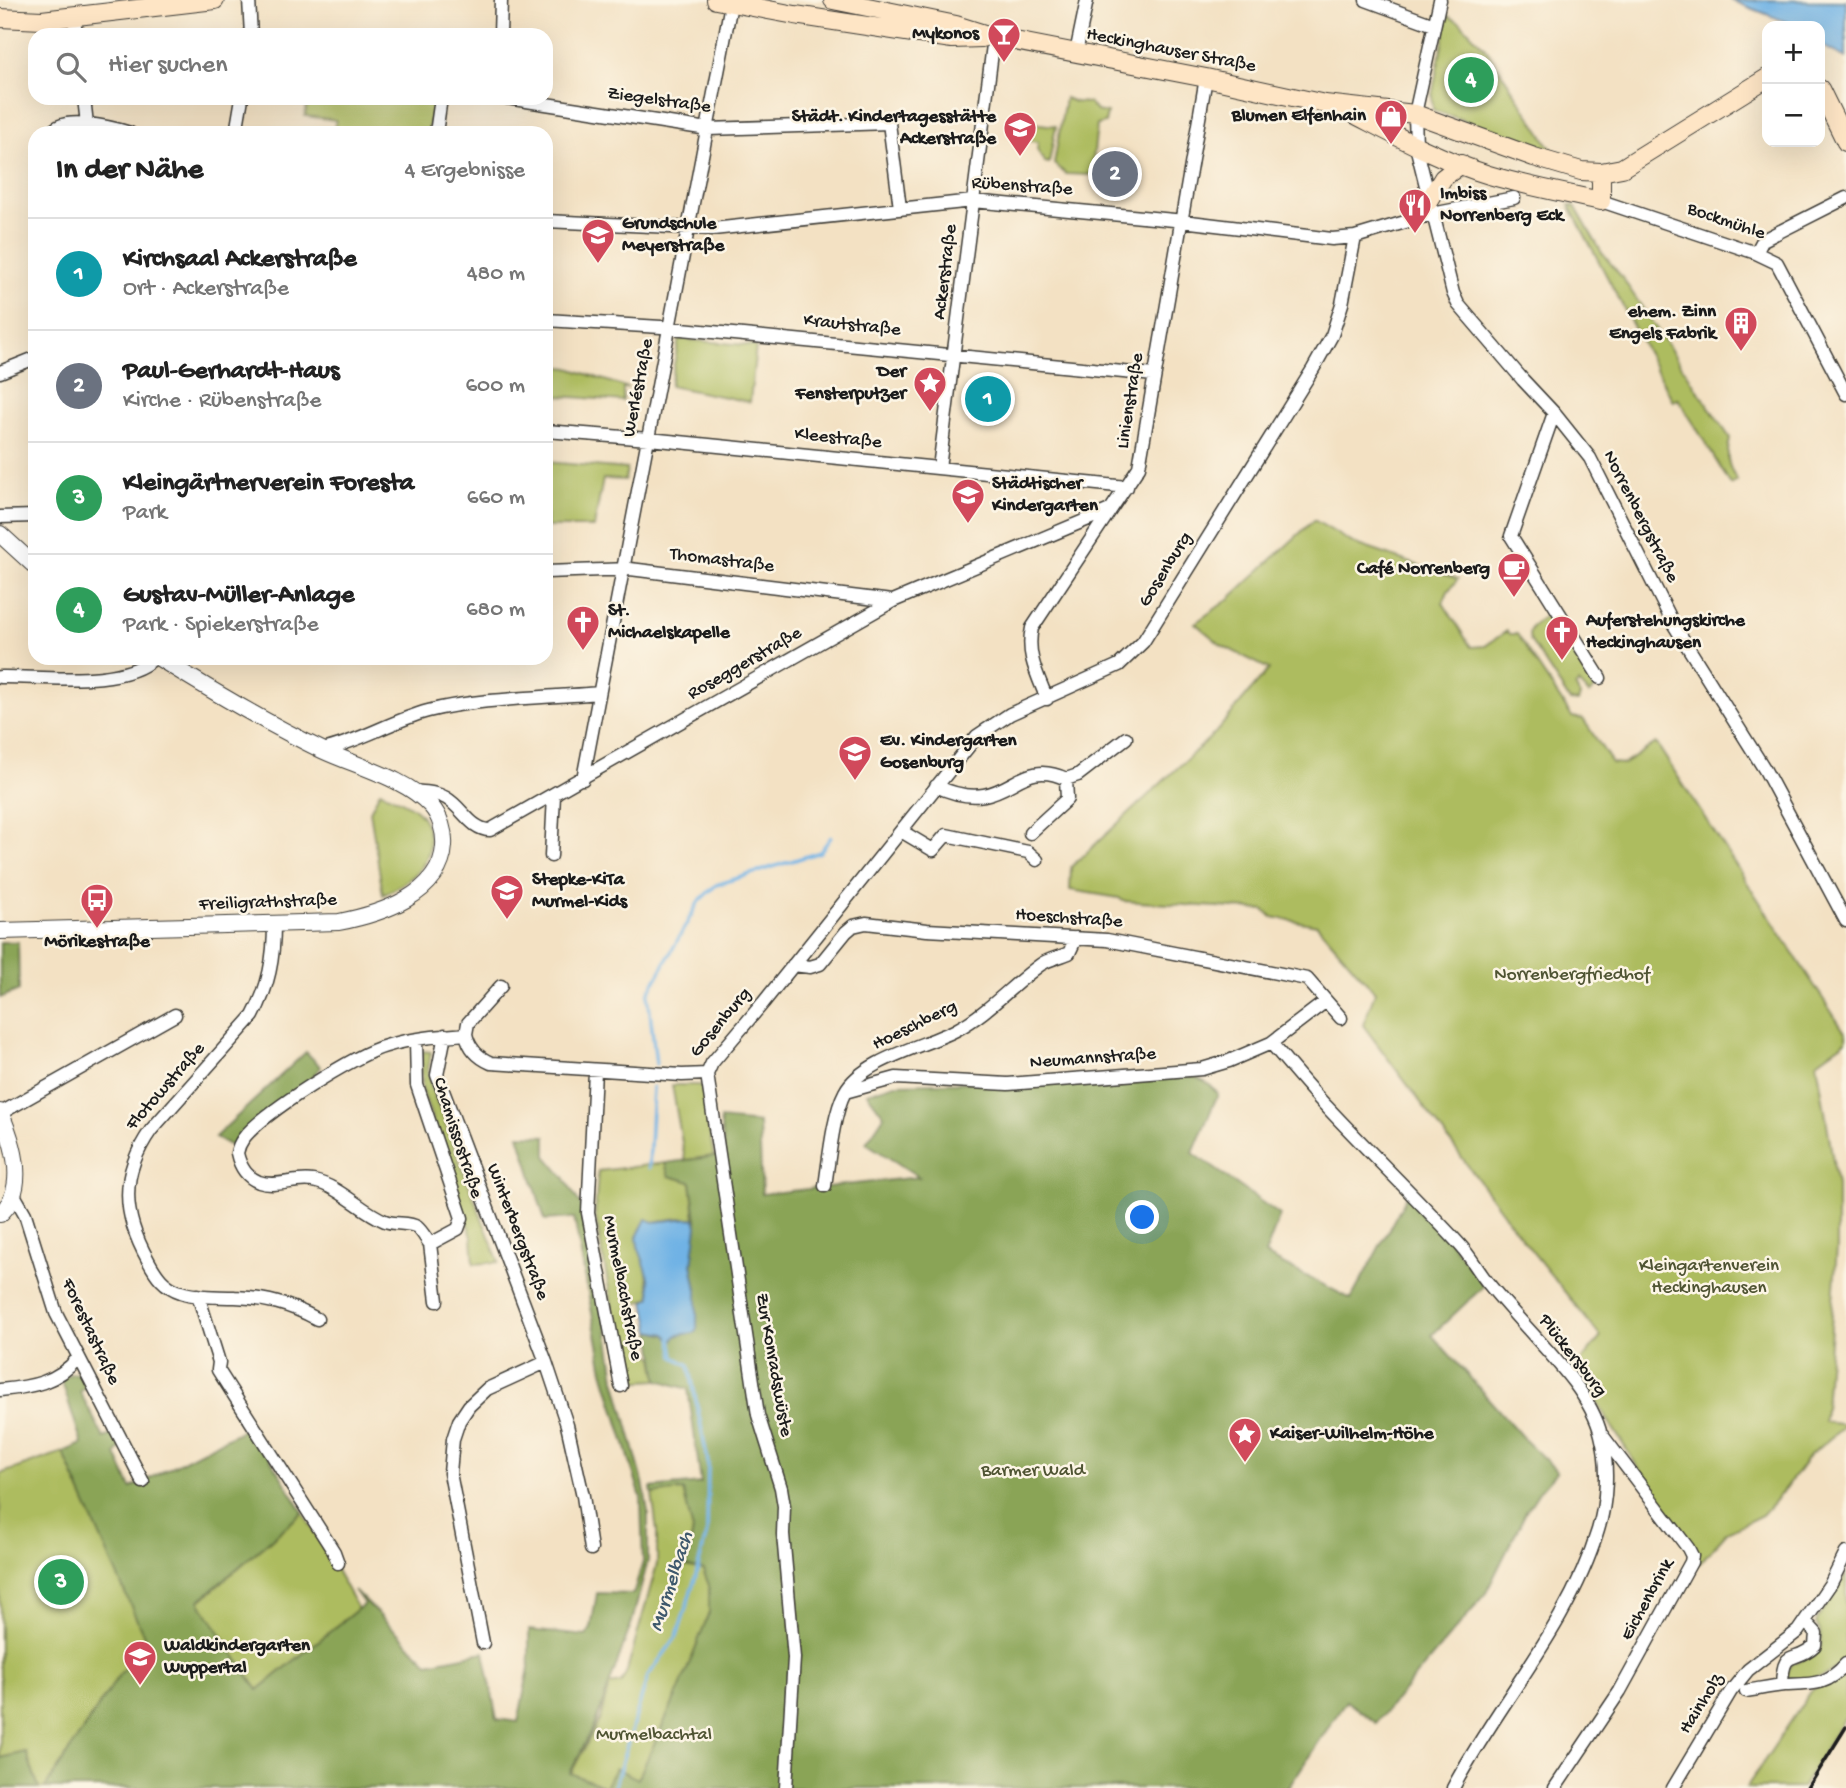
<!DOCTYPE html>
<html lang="de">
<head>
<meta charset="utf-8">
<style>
  body { margin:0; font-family:"Gochi Hand",sans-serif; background:#f2f2f2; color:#222 }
  .controls { position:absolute; right:21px; top:21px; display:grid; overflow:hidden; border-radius:14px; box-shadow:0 7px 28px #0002 }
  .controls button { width:63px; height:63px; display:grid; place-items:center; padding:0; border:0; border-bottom:2px solid #e0e0e0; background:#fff; color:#222; font:35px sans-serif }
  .you { position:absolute; left:1143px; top:1218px; width:24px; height:24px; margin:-18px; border:5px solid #fff; border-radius:50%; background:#1a73e8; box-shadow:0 0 0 10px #1a73e833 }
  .badge { display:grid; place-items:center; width:46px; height:46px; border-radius:50%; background:#2563eb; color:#fff; font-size:23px; font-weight:700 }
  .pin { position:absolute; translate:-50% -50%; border:4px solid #fff; box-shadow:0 2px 7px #0006 }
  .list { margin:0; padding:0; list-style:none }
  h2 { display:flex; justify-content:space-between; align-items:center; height:91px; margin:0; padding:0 28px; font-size:30px }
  h2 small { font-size:23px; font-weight:400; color:#767676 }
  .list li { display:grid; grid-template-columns:46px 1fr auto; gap:21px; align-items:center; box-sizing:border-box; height:112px; padding:0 28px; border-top:2px solid #e0e0e0 }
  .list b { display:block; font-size:26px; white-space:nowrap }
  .list p { margin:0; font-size:23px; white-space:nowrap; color:#767676 }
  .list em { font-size:23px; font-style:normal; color:#767676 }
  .icon { flex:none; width:38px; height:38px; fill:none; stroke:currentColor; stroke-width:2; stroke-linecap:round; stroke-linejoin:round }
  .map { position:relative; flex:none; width:1846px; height:1788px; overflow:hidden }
  .search { position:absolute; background:#fff; box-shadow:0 7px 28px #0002; left:28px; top:28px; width:525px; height:77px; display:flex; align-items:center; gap:18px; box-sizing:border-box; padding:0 24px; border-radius:21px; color:#767676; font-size:26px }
  .panel { position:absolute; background:#fff; box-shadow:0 7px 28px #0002; left:28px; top:126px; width:525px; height:539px; border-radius:21px }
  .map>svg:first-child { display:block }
</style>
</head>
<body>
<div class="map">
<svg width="1846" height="1788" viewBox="0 0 1846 1788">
  <rect width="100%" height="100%" fill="#fcf5e5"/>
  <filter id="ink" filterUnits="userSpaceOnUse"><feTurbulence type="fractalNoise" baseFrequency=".0143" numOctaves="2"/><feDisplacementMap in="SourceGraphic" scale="14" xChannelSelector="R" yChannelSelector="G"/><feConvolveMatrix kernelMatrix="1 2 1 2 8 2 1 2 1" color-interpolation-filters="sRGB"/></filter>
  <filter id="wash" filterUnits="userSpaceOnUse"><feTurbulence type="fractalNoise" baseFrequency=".00686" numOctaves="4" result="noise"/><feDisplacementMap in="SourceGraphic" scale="28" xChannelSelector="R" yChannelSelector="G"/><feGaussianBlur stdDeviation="1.57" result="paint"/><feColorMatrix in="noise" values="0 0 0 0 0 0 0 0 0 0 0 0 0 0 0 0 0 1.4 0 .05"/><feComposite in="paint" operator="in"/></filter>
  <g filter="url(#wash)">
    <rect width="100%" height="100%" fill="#f3e1c3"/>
    <path fill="#adbc5f" stroke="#646c3e" stroke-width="2" d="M1448,16L1460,22L1486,49L1552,150L1433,110L1432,95Z
      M308,98H434L428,133H334L336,120L305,116Z
      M1065,98L1075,102L1089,103L1096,111L1107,113L1105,123L1097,125L1092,170L1089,175L1066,174L1054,164Z
      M1016,121L1056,126L1049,163L1045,162L1037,150L1038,142L1013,138Z
      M1569,205L1575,206L1602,253L1621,276L1730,438C1726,456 1727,465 1737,481L1731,485L1678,398L1673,401Z
      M679,339L756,346L750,402L670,386Z
      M546,365L569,368L628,388H623V401L546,395Z
      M546,462L627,469L625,480L603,479L594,527H546Z
      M1314,520L1353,543L1458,579L1448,591L1443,603L1471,647L1485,646L1507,631L1509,634H1517L1572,717L1583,719L1612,763L1624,764L1656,743L1846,1034V1041L1817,1062L1837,1185V1248L1824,1422L1846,1425L1809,1456L1786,1488L1762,1515L1727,1532L1699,1564L1575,1368L1601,1337L1527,1245L1363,1025L1375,992L1317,925L1272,917L1264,910L1123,901L1119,898L1070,890L1071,867L1216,732L1269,669L1221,645L1195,623L1229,599Z
      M1548,615L1594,685V690L1589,694L1579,683L1575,686L1580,696L1578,702L1570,701L1530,640C1526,626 1537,622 1548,615Z
      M380,791C392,797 408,802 418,812C424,818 428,828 429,836C434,867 407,883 383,895L370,811Z
      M422,1051L431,1052L428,1071L432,1090L499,1262L474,1264L472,1237L422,1089Z
      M672,1085H701L714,1156L685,1160Z
      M665,1163L669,1176L691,1182L695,1219C681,1216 659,1221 644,1224L640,1230L638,1246L646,1266L651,1297L635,1304L644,1351L654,1357L658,1380L624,1382L625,1374L595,1214L598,1171Z
      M63,1452L149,1645L119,1675L45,1788H39L26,1752L0,1758V1474Z
      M683,1489L693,1531L686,1566L703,1570L709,1585V1613L685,1677L692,1788H563L600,1719L609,1685L621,1683L627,1671L657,1564V1531L652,1494Z
      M303,1512L358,1609L258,1690L199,1602Z
      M1846,1573V1658C1826,1680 1819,1678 1791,1680L1786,1675L1791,1663L1813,1656L1821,1646L1820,1631L1816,1623L1818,1618Z
      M1846,1669V1714L1802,1788H1746L1812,1690Z"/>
    <path fill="#8aa456" stroke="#536039" stroke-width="2" d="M0,942H18L19,990L0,998Z
      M306,1052L321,1067L303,1088L236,1138L233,1147L215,1137Z
      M1195,1077L1209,1084L1218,1094L1193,1153L1280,1215L1265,1255L1351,1299L1408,1194L1448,1239L1484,1286L1432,1335L1525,1440L1557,1471L1541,1489L1526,1512L1485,1595L1376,1723L1346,1701L1288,1788H45L119,1675L148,1645L63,1452L82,1444L61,1379C74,1370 80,1372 88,1384L80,1392L104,1438L114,1434L121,1447L116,1454L131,1488L250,1426L303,1512L199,1601L258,1690L364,1604L354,1590L428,1663L484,1652L497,1719L518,1722L529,1668V1630L586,1636L591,1628L597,1593L633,1594L643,1562L641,1498L603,1371L574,1218L545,1220L519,1135L546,1136V1156L564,1177L582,1207L609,1338L615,1379L643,1482L648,1512V1560L632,1622L595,1724L570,1773L605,1787L615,1768L638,1779L679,1690L709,1613V1585L703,1570L686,1566L693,1531L683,1490L652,1494L651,1488L701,1483L688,1389L658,1380L651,1331L674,1337L684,1333H694L697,1290L692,1264L697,1226L691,1182L669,1176L665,1163L725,1155L720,1119L759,1123L762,1194L919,1177L866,1143L884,1116L867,1093L895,1084Z
      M26,1752L39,1788H0V1758Z"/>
    <path fill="#70b2e5" stroke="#466780" stroke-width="2" d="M1730,0L1846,1V58L1820,45V26H1797Z
      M689,1218L695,1219L697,1226L692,1264L697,1290V1330L694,1333L677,1335L672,1342L666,1334L651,1331L645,1302L651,1297L649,1277L638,1246L637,1237L646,1219L654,1222Z"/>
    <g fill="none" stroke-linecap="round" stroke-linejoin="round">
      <path stroke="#70b2e5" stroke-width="3.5" d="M656,1064L648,994L699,901L716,885L820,852L831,837
        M649,1168L653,1087
        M614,1788L648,1676L677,1636L695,1579L707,1532L708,1462L689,1365L674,1357L671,1338"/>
    </g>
  </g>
  <g filter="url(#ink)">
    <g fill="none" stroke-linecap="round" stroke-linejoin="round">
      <defs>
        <path id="minor" d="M249,0L251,35
          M1366,0L1434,25
          M1440,0L1415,114L1416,146L1453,293L1458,304L1523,380L1554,413L1590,458L1674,625L1765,770L1846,921
          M74,17L76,35
          M500,35L501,0
          M1076,53L1087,0
          M84,98L87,124
          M507,98L708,129L889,123L900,208
          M52,133C61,114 114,128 130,133
          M236,133L242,98
          M436,133L441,98
          M1601,201L1756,253L1777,263L1846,394
          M546,221L713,229L973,201L1174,220L1332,239L1355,237L1432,214L1514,198
          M1756,253L1763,240L1846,198
          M546,320L661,327L1154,375
          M0,372L35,358
          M1554,413L1511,536L1600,678
          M546,431L649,439L1127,487
          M939,468L994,37
          M0,517L35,516
          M546,572L630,569L892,601
          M0,677C42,676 122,688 154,658
          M1047,699C1037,674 1026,654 1032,628L1139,467L1206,78
          M322,750C359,742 391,721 428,711C479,698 546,698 599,693
          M583,779L731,4
          M936,786C951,793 967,798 984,795C1016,789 1028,761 1066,779L1078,775L1126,738
          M413,791C424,792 436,792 446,798C462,807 471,830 490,830L893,601L1110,510
          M901,831L933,850L946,835L1028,852L1037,860
          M1030,833L1067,799L1066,779
          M551,856L554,795
          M274,924C274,958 269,986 253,1016L151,1130C120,1174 122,1214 148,1260C156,1275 164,1287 181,1292C198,1298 217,1296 235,1297C265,1298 290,1304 317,1319
          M793,965L810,967L820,964L846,932L853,926L866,923L927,930L1107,940L1307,979L1341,1018
          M466,1034C469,1048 477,1057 491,1063L682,1075L707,1074
          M445,1035L437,1075L546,1362L567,1425L583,1496L591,1549
          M416,1040L417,1085L462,1218L458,1229L430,1244C426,1239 422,1231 417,1227C409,1222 395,1225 385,1221C360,1211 340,1186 313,1181C295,1178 276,1188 259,1182C246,1177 240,1167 237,1153C238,1148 240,1143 243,1139C261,1114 356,1054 386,1046C412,1038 440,1036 466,1034L468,1023L501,986
          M1271,1043C1290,1065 1308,1087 1327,1107C1371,1154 1417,1198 1460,1245C1471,1257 1478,1271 1488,1283C1496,1293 1504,1302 1512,1311C1542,1346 1590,1390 1601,1435C1609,1465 1607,1501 1598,1530C1569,1626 1499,1701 1453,1788
          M595,1071L588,1213L621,1386
          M707,1074L712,1063L763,1003L977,736L1010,714L1119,665L1143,642L1313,369L1332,335L1342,304L1355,237
          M707,1074L758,1415L781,1488L784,1506L783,1534L794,1658L786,1788
          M845,1092L896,1078L1008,1084L1202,1069L1229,1061L1271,1043L1326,1001
          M1,1113L175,1015
          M825,1186C829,1160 833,1114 845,1092C862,1060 925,1046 956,1030C988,1013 1011,986 1040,965C1048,959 1060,957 1069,953L1076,938
          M13,1193L25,1214L56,1313L143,1482
          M430,1244L437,1301
          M198,1295L219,1362L218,1370L334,1552L338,1563
          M0,1390C31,1387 57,1383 78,1358
          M483,1643L450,1473L453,1439L459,1421L469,1406L487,1389L546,1362
          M1782,1685C1783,1646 1794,1665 1815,1645L1816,1633L1806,1622
          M1746,1691C1759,1689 1772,1686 1785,1685C1812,1684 1827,1686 1846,1664
          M1555,1788L1620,1691L1691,1562L1692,1556L1688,1548L1602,1435
          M1673,1788L1731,1691L1748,1670L1798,1631L1831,1583L1846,1553"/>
        <path id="tertiary" d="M0,534L35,566
          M0,931L339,922C380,914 441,895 444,846C445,832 440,816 431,806C406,778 356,766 322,750C266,723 212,691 159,658
          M0,1112C13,1141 29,1188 0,1214"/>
        <path id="secondary" d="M716,0L795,15L952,39L982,38
          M833,0L956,25L994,37L1206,78L1325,104L1415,114L1534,157L1581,171L1601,172L1622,168L1767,78
          M0,18L42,20L215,0
          M1820,89L1846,142
          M1350,112C1395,135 1440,160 1489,175C1526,186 1564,193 1601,201V172
          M1429,201L1443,178L1461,164"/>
      </defs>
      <use href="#minor" stroke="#3c3a35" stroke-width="15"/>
      <use href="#tertiary" stroke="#3c3a35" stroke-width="18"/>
      <use href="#secondary" stroke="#3c3a35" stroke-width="20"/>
      <use href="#minor" stroke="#fff" stroke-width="12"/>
      <use href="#tertiary" stroke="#fff" stroke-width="16"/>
      <use href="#secondary" stroke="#fee5c5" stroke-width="18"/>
      <path stroke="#1c1c1c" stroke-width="3.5" d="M1808,1788L1846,1727"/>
    </g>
  </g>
  <defs>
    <symbol id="bar-pin" viewBox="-11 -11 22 30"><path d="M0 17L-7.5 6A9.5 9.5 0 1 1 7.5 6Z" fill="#d1495b" stroke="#fcf5e5"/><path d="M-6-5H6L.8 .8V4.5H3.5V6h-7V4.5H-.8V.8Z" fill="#fff"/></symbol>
    <symbol id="shop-pin" viewBox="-11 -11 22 30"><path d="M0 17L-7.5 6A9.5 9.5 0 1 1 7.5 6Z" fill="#d1495b" stroke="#fcf5e5"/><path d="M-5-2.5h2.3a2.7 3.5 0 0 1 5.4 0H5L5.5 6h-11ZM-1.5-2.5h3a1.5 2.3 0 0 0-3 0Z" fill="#fff"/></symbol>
    <symbol id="school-pin" viewBox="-11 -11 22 30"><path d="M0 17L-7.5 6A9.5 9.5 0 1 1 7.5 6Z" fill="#d1495b" stroke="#fcf5e5"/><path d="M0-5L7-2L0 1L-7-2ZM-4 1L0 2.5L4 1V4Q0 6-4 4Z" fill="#fff"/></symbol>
    <symbol id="restaurant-pin" viewBox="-11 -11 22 30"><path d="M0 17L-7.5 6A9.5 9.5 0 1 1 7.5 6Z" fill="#d1495b" stroke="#fcf5e5"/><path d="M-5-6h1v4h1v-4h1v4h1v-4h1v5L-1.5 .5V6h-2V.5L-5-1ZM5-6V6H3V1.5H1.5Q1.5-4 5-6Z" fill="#fff"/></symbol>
    <symbol id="building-pin" viewBox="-11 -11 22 30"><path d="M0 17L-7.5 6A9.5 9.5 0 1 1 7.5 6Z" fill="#d1495b" stroke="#fcf5e5"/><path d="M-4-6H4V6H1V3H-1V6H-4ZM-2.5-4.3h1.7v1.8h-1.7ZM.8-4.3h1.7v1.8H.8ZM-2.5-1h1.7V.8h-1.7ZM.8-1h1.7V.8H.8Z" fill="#fff"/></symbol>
    <symbol id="sight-pin" viewBox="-11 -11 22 30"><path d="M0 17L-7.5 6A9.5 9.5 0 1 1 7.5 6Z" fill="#d1495b" stroke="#fcf5e5"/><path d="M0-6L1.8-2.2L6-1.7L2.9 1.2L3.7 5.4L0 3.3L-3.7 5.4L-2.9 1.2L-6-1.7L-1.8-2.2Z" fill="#fff"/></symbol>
    <symbol id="cafe-pin" viewBox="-11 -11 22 30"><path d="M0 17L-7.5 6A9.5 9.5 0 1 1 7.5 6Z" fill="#d1495b" stroke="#fcf5e5"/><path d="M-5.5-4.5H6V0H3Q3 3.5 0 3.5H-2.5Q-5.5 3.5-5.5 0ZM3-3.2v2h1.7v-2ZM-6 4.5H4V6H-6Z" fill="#fff"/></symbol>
    <symbol id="church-pin" viewBox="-11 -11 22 30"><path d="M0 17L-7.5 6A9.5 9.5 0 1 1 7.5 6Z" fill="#d1495b" stroke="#fcf5e5"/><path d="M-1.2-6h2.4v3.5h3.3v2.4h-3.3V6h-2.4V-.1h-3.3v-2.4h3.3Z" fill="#fff"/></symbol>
    <symbol id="bus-pin" viewBox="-11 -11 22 30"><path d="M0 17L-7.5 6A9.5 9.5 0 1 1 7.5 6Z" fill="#d1495b" stroke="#fcf5e5"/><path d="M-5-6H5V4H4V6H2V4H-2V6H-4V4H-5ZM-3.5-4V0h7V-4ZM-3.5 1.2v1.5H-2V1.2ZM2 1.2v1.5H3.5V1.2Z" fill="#fff"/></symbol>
  </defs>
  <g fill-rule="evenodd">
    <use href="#bar-pin" x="985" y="15" width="38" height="52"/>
    <use href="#shop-pin" x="1372" y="97" width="38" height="52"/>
    <use href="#school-pin" x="1001" y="109" width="38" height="52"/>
    <use href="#restaurant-pin" x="1396" y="186" width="38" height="52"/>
    <use href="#school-pin" x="579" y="216" width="38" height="52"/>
    <use href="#building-pin" x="1722" y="304" width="38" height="52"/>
    <use href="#sight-pin" x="911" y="364" width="38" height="52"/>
    <use href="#school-pin" x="949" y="476" width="38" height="52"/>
    <use href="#cafe-pin" x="1495" y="550" width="38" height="52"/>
    <use href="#church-pin" x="564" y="603" width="38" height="52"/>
    <use href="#church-pin" x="1543" y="613" width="38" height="52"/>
    <use href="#school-pin" x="836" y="733" width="38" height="52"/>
    <use href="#school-pin" x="488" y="872" width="38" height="52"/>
    <use href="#bus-pin" x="78" y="881" width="38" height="52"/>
    <use href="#sight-pin" x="1226" y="1415" width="38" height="52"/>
    <use href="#school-pin" x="121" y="1638" width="38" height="52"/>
  </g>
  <g text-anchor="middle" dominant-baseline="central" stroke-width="5" stroke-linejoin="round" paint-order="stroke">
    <g font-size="19" font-weight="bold" fill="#1c1c1c" stroke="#fcf5e5" text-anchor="start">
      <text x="979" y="34" text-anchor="end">Mykonos</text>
      <text x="1366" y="116" text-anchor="end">Blumen Elfenhain</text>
      <text x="996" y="117" text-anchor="end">Städt. Kindertagesstätte<tspan x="996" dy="22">Ackerstraße</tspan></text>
      <text x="1440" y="194">Imbiss<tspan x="1440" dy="22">Norrenberg Eck</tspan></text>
      <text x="622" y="224">Grundschule<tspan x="622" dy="22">Meyerstraße</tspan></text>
      <text x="1716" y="312" text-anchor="end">ehem. Zinn<tspan x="1716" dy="22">Engels Fabrik</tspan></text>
      <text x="906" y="372" text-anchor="end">Der<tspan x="906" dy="22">Fensterputzer</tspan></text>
      <text x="992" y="484">Städtischer<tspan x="992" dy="22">Kindergarten</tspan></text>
      <text x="1490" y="569" text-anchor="end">Café Norrenberg</text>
      <text x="608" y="611">St.<tspan x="608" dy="22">Michaelskapelle</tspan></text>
      <text x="1586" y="621">Auferstehungskirche<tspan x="1586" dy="22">Heckinghausen</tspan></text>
      <text x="880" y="741">Ev. Kindergarten<tspan x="880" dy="22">Gosenburg</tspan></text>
      <text x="532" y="880">Stepke-KiTa<tspan x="532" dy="22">Murmel-Kids</tspan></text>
      <text x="97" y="942" text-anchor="middle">Mörikestraße</text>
      <text x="1270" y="1434">Kaiser-Wilhelm-Höhe</text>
      <text x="164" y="1646">Waldkindergarten<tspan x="164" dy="22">Wuppertal</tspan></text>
    </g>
    <g font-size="19" fill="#1c1c1c" stroke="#fcf5e5">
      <text transform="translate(1171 51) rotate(11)">Heckinghauser Straße</text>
      <text transform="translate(659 101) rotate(8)">Ziegelstraße</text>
      <text transform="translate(1022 187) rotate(4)">Rübenstraße</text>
      <text transform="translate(1726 222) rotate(19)">Bockmühle</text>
      <text transform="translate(946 272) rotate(-83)">Ackerstraße</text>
      <text transform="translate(852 326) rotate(6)">Krautstraße</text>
      <text transform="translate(639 388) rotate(-79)">Werléstraße</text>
      <text transform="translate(1131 401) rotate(-81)">Linienstraße</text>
      <text transform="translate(838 439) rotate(6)">Kleestraße</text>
      <text transform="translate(1640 517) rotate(63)">Norrenbergstraße</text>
      <text transform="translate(722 561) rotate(7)">Thomastraße</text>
      <text transform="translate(1166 570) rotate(-58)">Gosenburg</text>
      <text transform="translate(745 664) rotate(-30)">Roseggerstraße</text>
      <text transform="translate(268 903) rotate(-2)">Freiligrathstraße</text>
      <text transform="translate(1069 919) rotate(4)">Hoeschstraße</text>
      <text transform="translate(721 1023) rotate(-50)">Gosenburg</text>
      <text transform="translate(915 1026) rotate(-26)">Hoeschberg</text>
      <text transform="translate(1093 1059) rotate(-4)">Neumannstraße</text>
      <text transform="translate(166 1087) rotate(-49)">Flotowstraße</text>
      <text transform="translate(457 1138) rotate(72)">Chamissostraße</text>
      <text transform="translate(517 1232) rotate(69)">Winterbergstraße</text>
      <text transform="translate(622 1288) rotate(79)">Murmelbachstraße</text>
      <text transform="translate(90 1332) rotate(65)">Forestastraße</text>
      <text transform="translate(1572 1356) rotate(52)">Plückersburg</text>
      <text transform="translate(773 1365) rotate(80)">Zur Konradswüste</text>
      <text transform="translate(1648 1600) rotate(-61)">Eichenbrink</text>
      <text transform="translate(1702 1704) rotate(-58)">Hainholz</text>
    </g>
    <g font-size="19" fill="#4f5433" stroke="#fcf5e5">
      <text x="1572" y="975">Norrenbergfriedhof</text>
      <text x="1709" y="1266">Kleingartenverein<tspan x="1709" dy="22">Heckinghausen</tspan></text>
      <text x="1033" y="1471">Barmer Wald</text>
      <text x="654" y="1735">Murmelbachtal</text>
    </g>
    <g font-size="21" font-style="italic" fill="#3e586c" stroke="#fcf5e5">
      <text transform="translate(673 1582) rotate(-72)">Murmelbach</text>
    </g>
  </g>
</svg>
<div class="controls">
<button>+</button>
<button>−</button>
</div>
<div class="you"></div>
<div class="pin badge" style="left:988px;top:399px;background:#0f9aa8">1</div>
<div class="pin badge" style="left:1115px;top:174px;background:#6b7280">2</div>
<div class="pin badge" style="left:61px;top:1582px;background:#2e9e5b">3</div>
<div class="pin badge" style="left:1471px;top:80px;background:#2e9e5b">4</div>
<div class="search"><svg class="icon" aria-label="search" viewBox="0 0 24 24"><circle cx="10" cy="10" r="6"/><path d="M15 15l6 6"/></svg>Hier suchen</div>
<section class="panel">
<h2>In der Nähe<small>4 Ergebnisse</small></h2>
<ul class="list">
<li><span class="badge" style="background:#0f9aa8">1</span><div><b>Kirchsaal Ackerstraße</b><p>Ort · Ackerstraße</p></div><em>480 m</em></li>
<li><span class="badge" style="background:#6b7280">2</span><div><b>Paul-Gerhardt-Haus</b><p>Kirche · Rübenstraße</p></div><em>600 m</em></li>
<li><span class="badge" style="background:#2e9e5b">3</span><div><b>Kleingärtnerverein Foresta</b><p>Park</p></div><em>660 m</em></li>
<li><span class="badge" style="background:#2e9e5b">4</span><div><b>Gustav-Müller-Anlage</b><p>Park · Spiekerstraße</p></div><em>680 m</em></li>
</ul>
</section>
</div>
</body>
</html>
